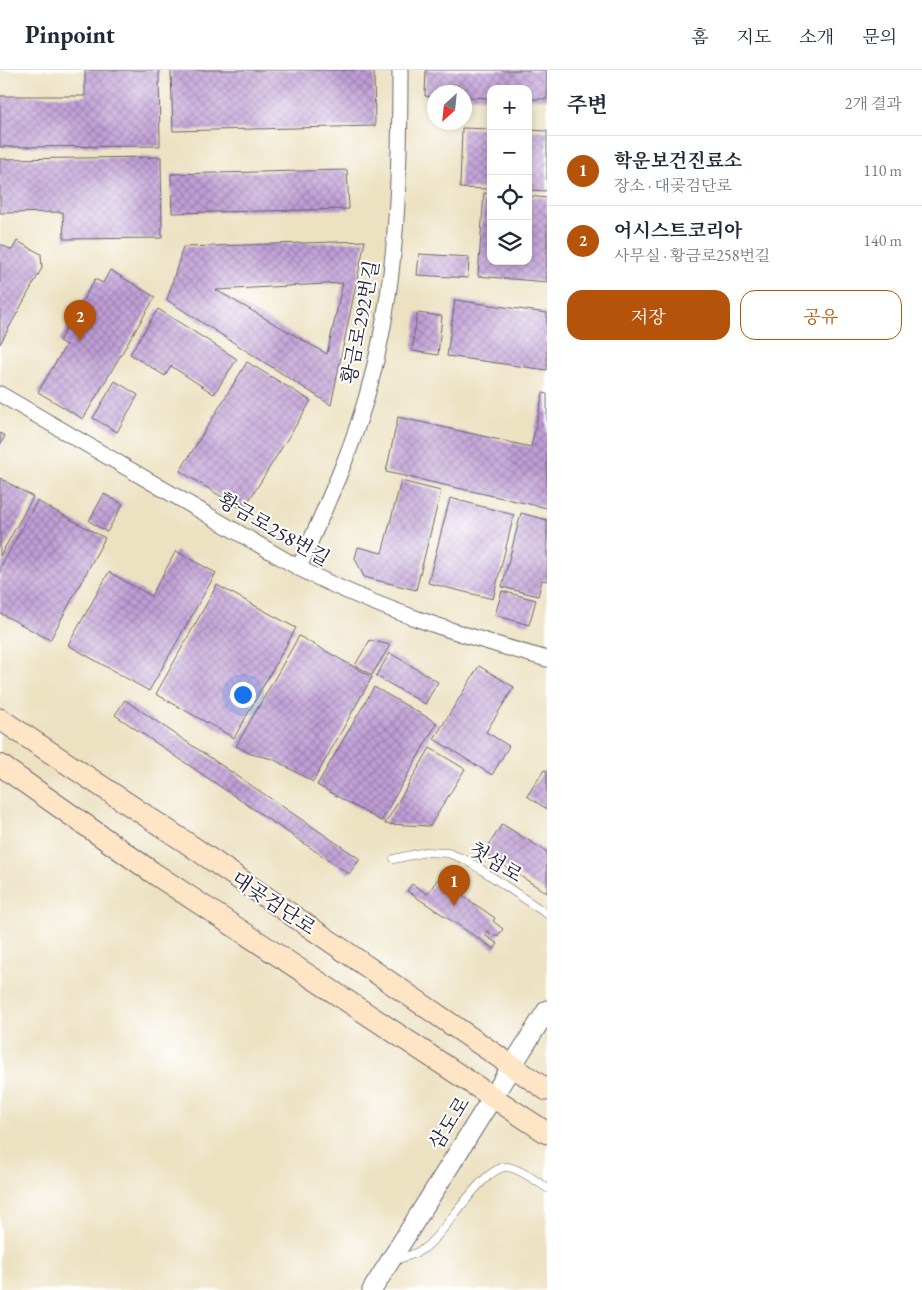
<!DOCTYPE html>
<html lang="ko">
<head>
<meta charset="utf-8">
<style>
  body { margin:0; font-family:"EB Garamond","Noto Serif KR",serif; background:#f2f2f3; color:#1f2937 }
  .controls { position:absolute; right:15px; top:15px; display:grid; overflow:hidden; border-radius:10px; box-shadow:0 2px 8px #0003 }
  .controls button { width:45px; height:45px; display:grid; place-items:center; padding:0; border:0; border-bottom:1px solid #e0e1e3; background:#fff; color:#1f2937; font:25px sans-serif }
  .compass { position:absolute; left:427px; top:15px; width:45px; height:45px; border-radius:50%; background:#fff; box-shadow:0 2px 8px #0003; rotate:207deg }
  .you { position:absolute; left:242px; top:624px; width:18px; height:18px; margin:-12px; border:4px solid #fff; border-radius:50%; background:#1a73e8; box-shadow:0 0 0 8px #1a73e833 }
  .badge { display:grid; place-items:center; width:32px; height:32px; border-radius:50%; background:#b45309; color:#fff; font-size:16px; font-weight:700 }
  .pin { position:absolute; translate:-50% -41px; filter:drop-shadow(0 1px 2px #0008) }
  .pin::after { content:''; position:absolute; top:26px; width:18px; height:15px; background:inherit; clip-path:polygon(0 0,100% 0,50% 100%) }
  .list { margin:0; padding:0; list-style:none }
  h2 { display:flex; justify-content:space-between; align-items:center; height:65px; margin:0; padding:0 20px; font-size:21px }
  h2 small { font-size:16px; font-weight:400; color:#747a83 }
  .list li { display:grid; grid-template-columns:32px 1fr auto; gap:15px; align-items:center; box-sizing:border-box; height:70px; padding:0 20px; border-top:1px solid #e0e1e3 }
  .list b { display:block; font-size:19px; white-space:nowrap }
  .list p { margin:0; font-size:16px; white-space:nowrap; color:#747a83 }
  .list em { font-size:16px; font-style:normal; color:#747a83 }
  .actions { display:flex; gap:10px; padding:15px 20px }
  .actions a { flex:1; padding:11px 0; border:1px solid #b45309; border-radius:15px; text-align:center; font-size:18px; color:#b45309 }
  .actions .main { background:#b45309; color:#fff }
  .icon { flex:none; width:28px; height:28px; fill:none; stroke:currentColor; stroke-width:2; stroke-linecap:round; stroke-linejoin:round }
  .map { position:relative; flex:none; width:547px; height:1220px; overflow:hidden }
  header { display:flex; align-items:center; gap:30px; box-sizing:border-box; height:70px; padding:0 25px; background:#fff; border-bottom:1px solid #e0e1e3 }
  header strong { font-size:24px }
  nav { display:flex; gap:28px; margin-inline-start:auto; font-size:18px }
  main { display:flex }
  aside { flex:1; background:#fff }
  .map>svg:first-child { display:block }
</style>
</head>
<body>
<header>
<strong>Pinpoint</strong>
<nav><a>홈</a><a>지도</a><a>소개</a><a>문의</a></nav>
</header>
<main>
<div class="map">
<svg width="547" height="1220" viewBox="0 0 547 1220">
  <defs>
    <pattern id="building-cross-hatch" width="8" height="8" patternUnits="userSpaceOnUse" patternTransform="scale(1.25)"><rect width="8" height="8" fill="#bf9ed5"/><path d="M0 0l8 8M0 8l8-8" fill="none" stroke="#9b80ae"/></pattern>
  </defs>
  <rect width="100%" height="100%" fill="#fff"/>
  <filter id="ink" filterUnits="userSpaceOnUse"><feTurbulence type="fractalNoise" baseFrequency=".02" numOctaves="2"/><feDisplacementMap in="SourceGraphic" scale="10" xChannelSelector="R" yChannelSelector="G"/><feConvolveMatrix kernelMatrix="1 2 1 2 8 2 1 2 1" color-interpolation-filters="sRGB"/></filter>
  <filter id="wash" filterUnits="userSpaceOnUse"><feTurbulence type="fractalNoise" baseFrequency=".0096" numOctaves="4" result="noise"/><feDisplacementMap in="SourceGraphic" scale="20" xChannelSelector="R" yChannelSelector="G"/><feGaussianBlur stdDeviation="1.12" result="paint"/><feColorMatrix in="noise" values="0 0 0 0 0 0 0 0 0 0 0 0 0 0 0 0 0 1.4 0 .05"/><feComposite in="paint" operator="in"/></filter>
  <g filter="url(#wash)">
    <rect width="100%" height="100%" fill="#ece1c1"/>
    <g id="blocks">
      <path fill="url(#building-cross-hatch)" fill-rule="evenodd" d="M85,0H159L160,76L0,77V26H85Z
        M171,0H374L375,56L173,61Z
        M426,0H547V29H528V19H491V28L464,27V22H434V27L425,26Z
        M462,58L491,59V119L460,118Z
        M528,60L547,61V121L528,120Z
        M161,87L162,168L64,169L63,142L0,143V89Z
        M347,100L349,139L172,143L171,104Z
        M484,123L491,124V191H528V126L547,128V212L478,206Z
        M17,171L41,184L42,198L0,274V174L12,180Z
        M365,171L331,335L167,230L183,177ZM343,213L327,284L216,220Z
        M419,184L469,187L468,208L417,205Z
        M110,200L155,227L83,349L38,322L66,275L59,271L95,209L103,213Z
        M455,230L547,243V300L447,286Z
        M158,239L237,289L214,324L171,296L165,306L130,284Z
        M417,243L442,246L438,285L412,281Z
        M247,292L311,331L243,440L180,401Z
        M115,311L138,325L117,362L93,348Z
        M543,323L547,324V438L386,402L398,347L531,377Z
        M0,363L5,366L0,375Z
        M0,408L33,427L0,486Z
        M401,411L441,421L416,520L364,507L355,488L358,477L382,483Z
        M104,424L123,434L107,462L89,451Z
        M450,428L514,445L493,529L428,513Z
        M37,431L105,468L50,570L0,543V498Z
        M521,443L547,450V511L542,510L538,526L502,517Z
        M176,481L216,503L149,621L68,575L109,502L151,526Z
        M217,515L296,558L234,668L156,624Z
        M502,521L536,530L529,555L495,545Z
        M299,566L372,607L313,712L273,689L251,684L236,676Z
        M370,570L390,575L372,605L355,595Z
        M390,583L438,612L425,634L376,606Z
        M479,596L514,617L486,662L509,676L492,705L434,669Z
        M374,617L437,653L381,751L317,715Z
        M125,630L360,789L349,804L115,645Z
        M430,678L465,699L430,756L385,754Z
        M544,700L547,701V739L527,726Z
        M502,754L547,782V823L484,783Z
        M438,809L495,848L493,851L503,859L497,867L487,861L484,865L498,874L494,879L407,821L412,814L427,824Z"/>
    </g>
  </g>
  <g filter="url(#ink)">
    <use href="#blocks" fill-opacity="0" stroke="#69656a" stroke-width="1"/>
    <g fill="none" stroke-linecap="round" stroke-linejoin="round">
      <defs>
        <path id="service" d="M394,789L425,782L448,783L464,789L482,800L547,844
          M395,1190C405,1187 414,1185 423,1179C446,1164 481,1097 507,1097C517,1097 538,1112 547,1118"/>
        <path id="minor" d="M0,324L299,498C377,539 462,565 547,589
          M299,498C320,448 344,399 360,348C397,236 400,116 400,0"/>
        <path id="tertiary" d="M372,1220L547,940"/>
        <path id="secondary" d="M0,649L187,773L547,1020
          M0,695L152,802L547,1063"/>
      </defs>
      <use href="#service" stroke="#69656a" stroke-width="9"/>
      <use href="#minor" stroke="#69656a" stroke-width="17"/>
      <use href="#tertiary" stroke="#69656a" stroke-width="21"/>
      <use href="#secondary" stroke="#69656a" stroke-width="23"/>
      <use href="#service" stroke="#fff" stroke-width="8"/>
      <use href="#minor" stroke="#fff" stroke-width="15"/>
      <use href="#tertiary" stroke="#fff" stroke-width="19"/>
      <use href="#secondary" stroke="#fde5c5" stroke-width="21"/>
    </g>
  </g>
  <g text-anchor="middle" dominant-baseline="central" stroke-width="4" stroke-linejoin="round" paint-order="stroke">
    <g font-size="20" fill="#22223b" stroke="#fff">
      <text transform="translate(360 252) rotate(-79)">황금로292번길</text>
      <text transform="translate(274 459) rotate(30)">황금로258번길</text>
      <text transform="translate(496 792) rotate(31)">첫섬로</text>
      <text transform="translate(274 833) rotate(34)">대곶검단로</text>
      <text transform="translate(449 1053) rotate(-58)">삼도로</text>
    </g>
  </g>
</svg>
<div class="controls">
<button>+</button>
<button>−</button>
<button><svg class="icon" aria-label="locate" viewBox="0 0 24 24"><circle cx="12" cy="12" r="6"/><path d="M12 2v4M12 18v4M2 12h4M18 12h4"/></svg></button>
<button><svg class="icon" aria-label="layers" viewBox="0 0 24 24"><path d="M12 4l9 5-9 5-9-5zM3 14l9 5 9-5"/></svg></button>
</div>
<svg class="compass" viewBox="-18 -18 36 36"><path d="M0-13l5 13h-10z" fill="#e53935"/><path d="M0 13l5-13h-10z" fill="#747a83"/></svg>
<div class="you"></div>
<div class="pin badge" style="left:454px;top:836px">1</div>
<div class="pin badge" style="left:80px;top:271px">2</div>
</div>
<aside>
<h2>주변<small>2개 결과</small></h2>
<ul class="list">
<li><span class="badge">1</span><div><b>학운보건진료소</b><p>장소 · 대곶검단로</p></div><em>110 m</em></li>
<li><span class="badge">2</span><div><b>어시스트코리아</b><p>사무실 · 황금로258번길</p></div><em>140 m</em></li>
</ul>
<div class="actions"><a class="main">저장</a><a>공유</a></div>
</aside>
</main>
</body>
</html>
